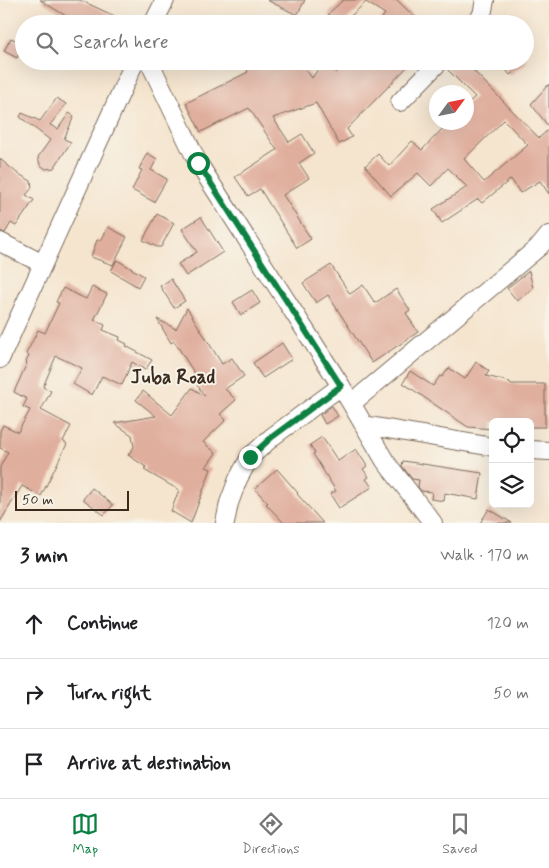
<!DOCTYPE html>
<html lang="en">
<head>
<meta charset="utf-8">
<style>
  body { margin:0; font-family:Mynerve,sans-serif; background:#f2f2f2; color:#202124 }
  .controls { position:absolute; right:15px; bottom:15px; display:grid; overflow:hidden; border-radius:8px; box-shadow:0 5px 20px #0002 }
  .controls button { width:45px; height:45px; display:grid; place-items:center; padding:0; border:0; border-bottom:1px solid #e0e0e0; background:#fff; color:#202124; font:25px sans-serif }
  .compass { position:absolute; left:429px; top:85px; width:45px; height:45px; border-radius:50%; background:#fff; box-shadow:0 5px 20px #0002; rotate:57deg }
  .scale { position:absolute; left:15px; bottom:12px; width:114px; box-sizing:border-box; padding-left:5px; border:2px solid #3b2a1e; border-top:0; font-size:14px; line-height:18px; white-space:nowrap; color:#3b2a1e; -webkit-text-stroke:4px #f7f3e8; paint-order:stroke }
  .stop { position:absolute; width:15px; height:15px; margin:-11px; border:4px solid #0b8043; border-radius:50%; background:#fff }
  .stop.end { background:#0b8043; border-color:#fff; box-shadow:0 1px 5px #0008 }
  .list { margin:0; padding:0; list-style:none }
  h2 { display:flex; justify-content:space-between; align-items:center; height:65px; margin:0; padding:0 20px; font-size:21px }
  h2 small { font-size:16px; font-weight:400; color:#757577 }
  .list li { display:grid; grid-template-columns:32px 1fr auto; gap:15px; align-items:center; box-sizing:border-box; height:70px; padding:0 20px; border-top:1px solid #e0e0e0 }
  .list b { display:block; font-size:19px; white-space:nowrap }
  .list em { font-size:16px; font-style:normal; color:#757577 }
  .icon { flex:none; width:28px; height:28px; fill:none; stroke:currentColor; stroke-width:2; stroke-linecap:round; stroke-linejoin:round }
  .map { position:relative; flex:none; width:549px; height:523px; overflow:hidden }
  .search { position:absolute; background:#fff; box-shadow:0 5px 20px #0002; left:15px; right:15px; top:15px; height:55px; display:flex; align-items:center; gap:12px; box-sizing:border-box; padding:0 18px; border-radius:28px; color:#757577; font-size:19px }
  .sheet { height:275px; background:#fff }
  nav { display:flex; justify-content:space-around; align-items:center; box-sizing:border-box; height:70px; border-top:1px solid #e0e0e0; background:#fff; font-size:14px; color:#757577 }
  nav a { display:grid; justify-items:center; gap:2px }
  nav .on { color:#0b8043 }
  .map>svg:first-child { display:block }
</style>
</head>
<body>
<div class="map">
<svg width="549" height="523" viewBox="0 0 549 523">
  <rect width="100%" height="100%" fill="#f7f3e8"/>
  <filter id="ink" filterUnits="userSpaceOnUse"><feTurbulence type="fractalNoise" baseFrequency=".02" numOctaves="2"/><feDisplacementMap in="SourceGraphic" scale="10" xChannelSelector="R" yChannelSelector="G"/><feConvolveMatrix kernelMatrix="1 2 1 2 8 2 1 2 1" color-interpolation-filters="sRGB"/></filter>
  <filter id="wash" filterUnits="userSpaceOnUse"><feTurbulence type="fractalNoise" baseFrequency=".0096" numOctaves="4" result="noise"/><feDisplacementMap in="SourceGraphic" scale="20" xChannelSelector="R" yChannelSelector="G"/><feGaussianBlur stdDeviation="1.12" result="paint"/><feColorMatrix in="noise" values="0 0 0 0 0 0 0 0 0 0 0 0 0 0 0 0 0 1.4 0 .05"/><feComposite in="paint" operator="in"/></filter>
  <g filter="url(#wash)">
    <rect width="100%" height="100%" fill="#f5e5cf"/>
    <g id="blocks">
      <path fill="#e0ae9d" fill-rule="evenodd" d="M40,0H80L132,24H83L66,16Z
        M267,0H305L297,15Z
        M343,0H397L422,24H378L385,14L366,2L342,24H337L328,14Z
        M11,38L24,44L17,58L4,51Z
        M258,61H299L312,78L323,62L336,73L345,61H351L363,70L371,61H413L347,129L352,137L339,144L316,103L273,118L289,142L302,134L314,153L299,163L309,178L283,195L311,239L297,248L260,189L248,196L235,177L277,150L249,108L201,132L186,103L248,72L247,71Z
        M450,61H464L539,138L549,129V194L540,181L520,193L511,179L482,203L478,199L442,223L433,209L467,187L448,168L431,186L418,173L391,196L365,166L378,154L389,166L412,141L422,150L449,122H466V105L475,97L447,69ZM504,120L528,145L484,182L464,159Z
        M499,61H528L510,75Z
        M549,84V127L531,104Z
        M57,98L66,104L50,125L58,129L69,113L74,116L64,139L71,142L54,168L46,169L40,165L38,157L50,140L20,117L22,113L40,121Z
        M147,153L157,159L151,170L167,179L154,202L132,190L142,170L139,169Z
        M0,159L17,173L31,181L32,188L26,195L34,200L16,226L11,223L5,233L0,231Z
        M157,214L174,223L161,247H157L143,240Z
        M201,217L223,252L186,276L178,264L197,252L182,229Z
        M108,227L127,237L113,265L91,257L97,240L101,241Z
        M117,260L144,276L138,287L111,271Z
        M331,265L350,294L363,285L375,303L396,289L410,310L406,313L418,332L372,363L328,295L316,303L303,283Z
        M529,271L533,288L517,301L507,288Z
        M171,279L185,301L174,308L160,286Z
        M92,287L107,294L94,320L105,325L103,330L120,337L119,340L127,344L126,346L152,360L145,370L132,362L122,385L102,376L92,395L73,384L82,368L56,356L43,387L51,391L41,410L71,426L63,441L67,444L41,496L22,486L0,522V467L8,452L0,448V431L3,425L18,432L30,410L23,407L27,399L14,392L27,363L26,362L29,356L26,354L38,330L45,333L59,303L56,302L63,288L86,299Z
        M252,290L260,303L241,315L233,302Z
        M187,308L222,364L232,358L244,376L225,389L236,400L220,414L226,420L203,442L216,453L206,467L211,469L191,523L171,511L179,490L144,470L146,467L128,455L134,447L132,435L114,423L156,416L136,400L143,391L172,415L192,388L205,396L197,385L200,382L174,341L171,343L157,319L176,329Z
        M282,343L292,359L263,378L253,363Z
        M476,362L489,371L486,376L510,382V384H545V427H530V422H493V429L468,427L403,383L410,371L433,386L440,376L442,377L449,368L465,379Z
        M332,406L338,416L325,424L320,415Z
        M322,437L338,461L356,449L367,466L363,469L369,477L366,479L372,487L339,508L330,494L336,491L313,454L315,453L310,445Z
        M403,461L482,473L478,499L445,493L444,501L431,499L432,492L421,491L418,487L419,480L412,479L402,466Z
        M277,469L298,493L297,494L323,523H284L266,504L268,503L255,489Z
        M92,488L113,505L104,515L83,499Z
        M489,509L512,523H480Z"/>
    </g>
  </g>
  <g filter="url(#ink)">
    <use href="#blocks" fill-opacity="0" stroke="#7c6b5c" stroke-width="1"/>
    <g fill="none" stroke-linecap="round" stroke-linejoin="round">
      <defs>
        <path id="minor" d="M153,24L165,0
          M475,24L482,15L485,0
          M149,61L198,163L341,386L385,461L433,523
          M400,102L440,61
          M0,242L43,264
          M0,359L135,61
          M352,403L540,246L549,235
          M364,425L493,447
          M530,450L549,451
          M225,523L229,503L238,479L250,457L272,437L341,386"/>
      </defs>
      <use href="#minor" stroke="#7c6b5c" stroke-width="20"/>
      <use href="#minor" stroke="#fff" stroke-width="18"/>
    </g>
  </g>
  <g fill="none" stroke-linecap="round" stroke-linejoin="round" filter="url(#ink)">
    <path stroke="#0b8043" stroke-width="6" d="M198,163L341,386L272,437L250,457"/>
  </g>
  <g text-anchor="middle" dominant-baseline="central" stroke-width="4" stroke-linejoin="round" paint-order="stroke">
    <g font-size="19" font-weight="bold" fill="#3b2a1e" stroke="#f7f3e8">
      <text x="173" y="377">Juba Road</text>
    </g>
  </g>
</svg>
<div class="controls">
<button><svg class="icon" aria-label="locate" viewBox="0 0 24 24"><circle cx="12" cy="12" r="6"/><path d="M12 2v4M12 18v4M2 12h4M18 12h4"/></svg></button>
<button><svg class="icon" aria-label="layers" viewBox="0 0 24 24"><path d="M12 4l9 5-9 5-9-5zM3 14l9 5 9-5"/></svg></button>
</div>
<svg class="compass" viewBox="-18 -18 36 36"><path d="M0-13l5 13h-10z" fill="#e53935"/><path d="M0 13l5-13h-10z" fill="#757577"/></svg>
<div class="scale">50 m</div>
<div class="stop" style="left:198px;top:163px"></div>
<div class="stop end" style="left:250px;top:457px"></div>
<div class="search"><svg class="icon" aria-label="search" viewBox="0 0 24 24"><circle cx="10" cy="10" r="6"/><path d="M15 15l6 6"/></svg>Search here</div>
</div>
<section class="sheet">
<h2>3 min<small>Walk · 170 m</small></h2>
<ul class="list">
<li><svg class="icon" aria-label="ahead" viewBox="0 0 24 24"><path d="M12 20V5M6 11l6-6 6 6"/></svg><div><b>Continue</b></div><em>120 m</em></li>
<li><svg class="icon" aria-label="right" viewBox="0 0 24 24"><path d="M7 20v-9h11M14 6l5 5-5 5"/></svg><div><b>Turn right</b></div><em>50 m</em></li>
<li><svg class="icon" aria-label="arrive" viewBox="0 0 24 24"><path d="M6 21V4h12l-3 4 3 4H6"/></svg><div><b>Arrive at destination</b></div></li>
</ul>
</section>
<nav>
<a class="on"><svg class="icon" aria-label="map" viewBox="0 0 24 24"><path d="M3 6l6-2 6 2 6-2v14l-6 2-6-2-6 2zM9 4v14M15 6v14"/></svg>Map</a>
<a><svg class="icon" aria-label="directions" viewBox="0 0 24 24"><path d="M12 3l9 9-9 9-9-9zM9 14v-3h6M13 9l2 2-2 2"/></svg>Directions</a>
<a><svg class="icon" aria-label="saved" viewBox="0 0 24 24"><path d="M7 4h10v16l-5-4-5 4z"/></svg>Saved</a>
</nav>
</body>
</html>
